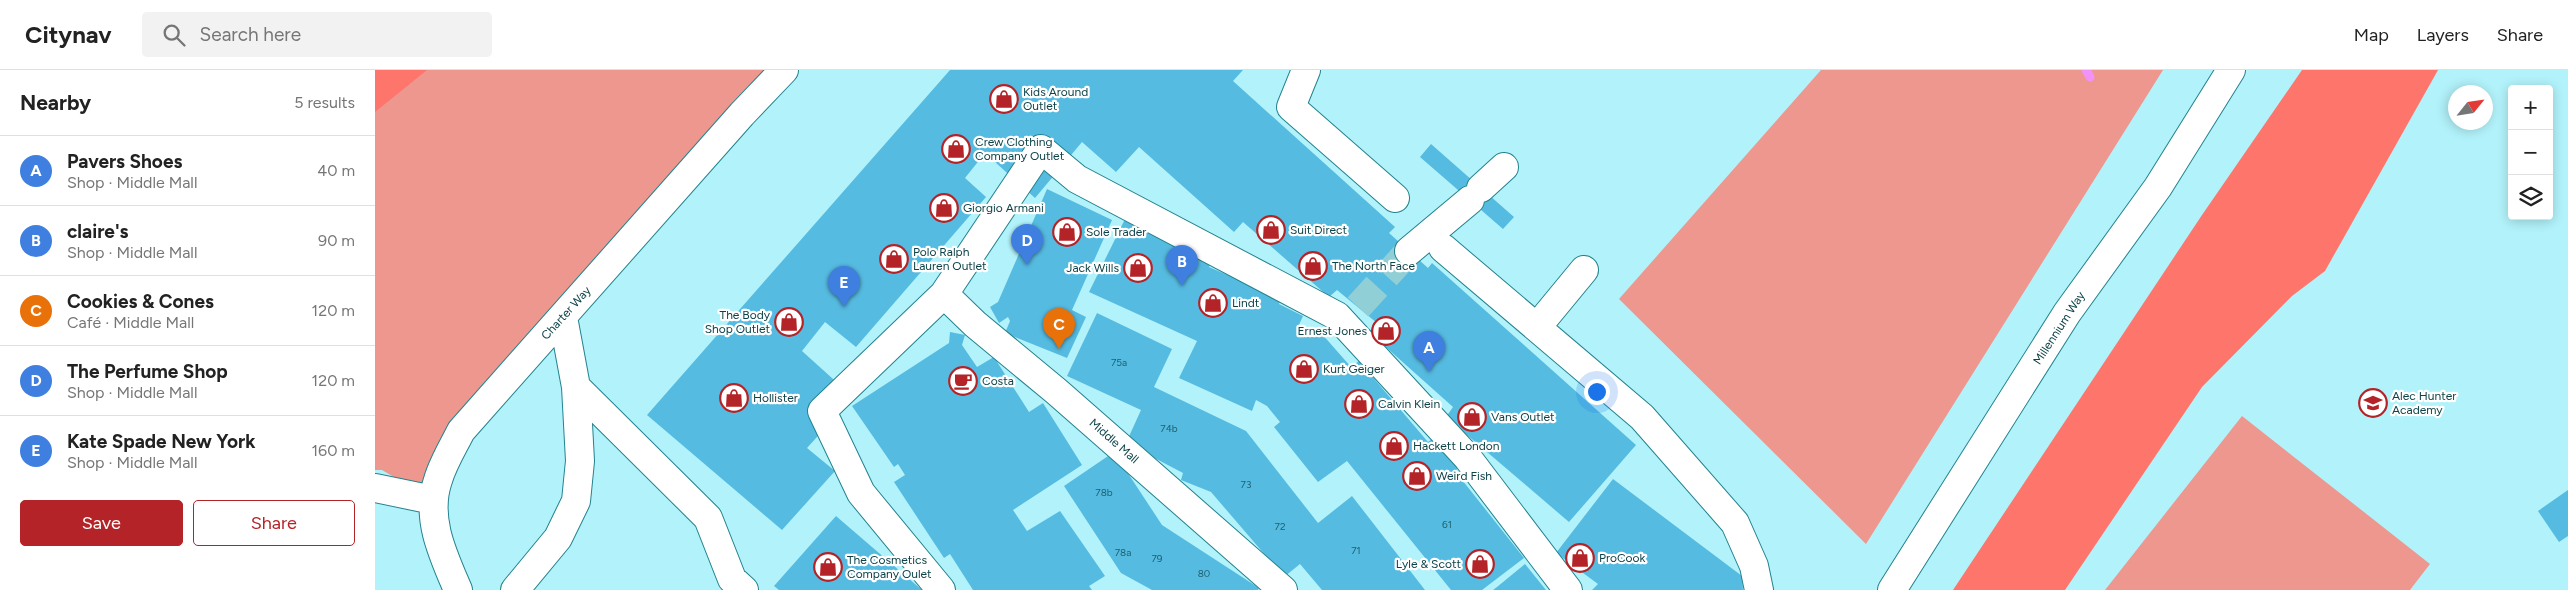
<!DOCTYPE html>
<html lang="en">
<head>
<meta charset="utf-8">
<style>
  body { margin:0; font-family:Figtree,sans-serif; background:#f2f2f2; color:#222 }
  .controls { position:absolute; right:15px; top:15px; display:grid; overflow:hidden; border-radius:5px; box-shadow:0 2px 12px #0003 }
  .controls button { width:45px; height:45px; display:grid; place-items:center; padding:0; border:0; border-bottom:1px solid #e0e0e0; background:#fff; color:#222; font:25px sans-serif }
  .compass { position:absolute; left:2073px; top:15px; width:45px; height:45px; border-radius:50%; background:#fff; box-shadow:0 2px 12px #0003; rotate:60deg }
  .you { position:absolute; left:1221px; top:321px; width:18px; height:18px; margin:-12px; border:4px solid #fff; border-radius:50%; background:#1a73e8; box-shadow:0 0 0 8px #1a73e833 }
  .badge { display:grid; place-items:center; width:32px; height:32px; border-radius:50%; background:#b42327; color:#fff; font-size:16px; font-weight:700 }
  .pin { position:absolute; translate:-50% -41px; filter:drop-shadow(0 1px 2px #0008) }
  .pin::after { content:''; position:absolute; top:26px; width:18px; height:15px; background:inherit; clip-path:polygon(0 0,100% 0,50% 100%) }
  .list { margin:0; padding:0; list-style:none }
  h2 { display:flex; justify-content:space-between; align-items:center; height:65px; margin:0; padding:0 20px; font-size:21px }
  h2 small { font-size:16px; font-weight:400; color:#767676 }
  .list li { display:grid; grid-template-columns:32px 1fr auto; gap:15px; align-items:center; box-sizing:border-box; height:70px; padding:0 20px; border-top:1px solid #e0e0e0 }
  .list b { display:block; font-size:19px; white-space:nowrap }
  .list p { margin:0; font-size:16px; white-space:nowrap; color:#767676 }
  .list em { font-size:16px; font-style:normal; color:#767676 }
  .actions { display:flex; gap:10px; padding:15px 20px }
  .actions a { flex:1; padding:11px 0; border:1px solid #b42327; border-radius:5px; text-align:center; font-size:18px; color:#b42327 }
  .actions .main { background:#b42327; color:#fff }
  .icon { flex:none; width:28px; height:28px; fill:none; stroke:currentColor; stroke-width:2; stroke-linecap:round; stroke-linejoin:round }
  .map { position:relative; flex:none; width:2193px; height:520px; overflow:hidden }
  header { display:flex; align-items:center; gap:30px; box-sizing:border-box; height:70px; padding:0 25px; background:#fff; border-bottom:1px solid #e0e0e0 }
  header strong { font-size:24px }
  nav { display:flex; gap:28px; margin-inline-start:auto; font-size:18px }
  .search { width:350px; height:45px; background:#f2f2f2; display:flex; align-items:center; gap:12px; box-sizing:border-box; padding:0 18px; border-radius:5px; color:#767676; font-size:19px }
  main { display:flex }
  aside { flex:1; background:#fff }
  .map>svg:first-child { display:block }
</style>
</head>
<body>
<header>
<strong>Citynav</strong>
<div class="search"><svg class="icon" aria-label="search" viewBox="0 0 24 24"><circle cx="10" cy="10" r="6"/><path d="M15 15l6 6"/></svg>Search here</div>
<nav><a>Map</a><a>Layers</a><a>Share</a></nav>
</header>
<main>
<aside>
<h2>Nearby<small>5 results</small></h2>
<ul class="list">
<li><span class="badge" style="background:#3f7fe0">A</span><div><b>Pavers Shoes</b><p>Shop · Middle Mall</p></div><em>40 m</em></li>
<li><span class="badge" style="background:#3f7fe0">B</span><div><b>claire's</b><p>Shop · Middle Mall</p></div><em>90 m</em></li>
<li><span class="badge" style="background:#e8710a">C</span><div><b>Cookies &amp; Cones</b><p>Café · Middle Mall</p></div><em>120 m</em></li>
<li><span class="badge" style="background:#3f7fe0">D</span><div><b>The Perfume Shop</b><p>Shop · Middle Mall</p></div><em>120 m</em></li>
<li><span class="badge" style="background:#3f7fe0">E</span><div><b>Kate Spade New York</b><p>Shop · Middle Mall</p></div><em>160 m</em></li>
</ul>
<div class="actions"><a class="main">Save</a><a>Share</a></div>
</aside>
<div class="map">
<svg width="2193" height="520" viewBox="0 0 2193 520">
  <rect width="100%" height="100%" fill="#b2f2fa"/>
  <path fill="#ed978e" d="M43,0H408L86,361L58,430L7,400H0V35Z
    M1446,0H1788L1491,474L1244,229Z
    M1867,346L2055,494L2035,520H1730Z"/>
  <path fill="#fe756c" d="M0,0H52L0,42Z
    M1927,0H2063L1950,201L1917,226L1827,317L1690,520H1578L1827,145Z"/>
  <g fill="none" stroke-linecap="round" stroke-linejoin="round">
    <path stroke="#f292f6" stroke-width="9" d="M1711,0L1715,7"/>
  </g>
  <path fill="#56bbe1" d="M575,0H868L858,11L1020,157L1014,163L1053,198L1057,193L1261,375L1194,452L1071,347L1078,337L994,262L1002,253L962,220L954,227L868,152L859,162L764,77L741,102L707,72L660,128L610,83L590,108L611,127L481,277L450,252L427,281L478,327L432,378L460,401L407,460L272,345Z
    M1056,74L1139,147L1128,159L1045,87Z
    M672,119L737,150L697,240L711,247L692,288L630,263L635,251L633,247L624,253L615,237L623,232Z
    M752,145L838,188L834,197L906,228L904,234L928,246L923,257L947,264L976,297L984,291L1053,372L1062,365L1086,396L1080,401L1149,488L1107,520H1076L972,391L943,412L899,357L905,352L892,336L881,330L877,341L804,308L822,271L714,222Z
    M722,243L797,279L779,317L871,361L943,453L977,426L1050,520H947L925,494L909,507L836,422L806,410L808,403L751,373L766,340L692,306Z
    M575,262L590,265L587,275L602,297L619,287L654,342L668,333L707,395L638,440L652,461L685,441L730,506L714,516L717,520H598L575,484L569,488L519,412L530,405L523,394L519,397L477,336L574,273Z
    M739,382L787,455L884,518L883,520H777L746,503L689,416Z
    M1238,409L1367,506L1368,520H1217L1223,514L1181,483Z
    M2193,420V466L2184,472L2163,441Z
    M461,446L497,477L547,520H404L399,516Z
    M1150,494L1171,520H1118L1122,517Z"/>
  <g fill="none" stroke-linecap="round" stroke-linejoin="round">
    <path stroke="#91cfd6" stroke-width="28" stroke-dasharray="28 14" stroke-linecap="butt" d="M983,237L1034,181"/>
    <defs>
      <path id="minor" d="M931,0L916,37L1020,128
        M1106,118L1129,97
        M1068,178L1267,347L1360,453L1379,496L1384,520
        M1034,181L1095,130
        M569,224L600,254L681,321L908,520
        M1162,257L1209,200
        M201,317L333,448L357,509L369,520
        M0,418L58,430
        M83,520C68,485 50,448 63,410C68,393 78,377 86,361L367,44L409,0
        M140,520L183,468L201,431L205,391L201,317L188,247
        M566,520L486,423L447,341L569,224L666,79L702,109L962,246L1092,387L1193,520"/>
      <path id="major" d="M1517,520L1692,243L1783,117L1856,0"/>
    </defs>
    <use href="#minor" stroke="#22838e" stroke-width="30"/>
    <use href="#major" stroke="#22838e" stroke-width="30"/>
    <use href="#minor" stroke="#fff" stroke-width="28"/>
    <use href="#major" stroke="#fff" stroke-width="28"/>
  </g>
  <defs>
    <symbol id="shop-ring" viewBox="-11 -11 22 22"><circle r="9.5" fill="#fff" stroke="#b42327" stroke-width="1.5"/><path d="M-5-2.5h2.3a2.7 3.5 0 0 1 5.4 0H5L5.5 6h-11ZM-1.5-2.5h3a1.5 2.3 0 0 0-3 0Z" fill="#b42327"/></symbol>
    <symbol id="cafe-ring" viewBox="-11 -11 22 22"><circle r="9.5" fill="#fff" stroke="#b42327" stroke-width="1.5"/><path d="M-5.5-4.5H6V0H3Q3 3.5 0 3.5H-2.5Q-5.5 3.5-5.5 0ZM3-3.2v2h1.7v-2ZM-6 4.5H4V6H-6Z" fill="#b42327"/></symbol>
    <symbol id="school-ring" viewBox="-11 -11 22 22"><circle r="9.5" fill="#fff" stroke="#b42327" stroke-width="1.5"/><path d="M0-5L7-2L0 1L-7-2ZM-4 1L0 2.5L4 1V4Q0 6-4 4Z" fill="#b42327"/></symbol>
  </defs>
  <g fill-rule="evenodd">
    <use href="#shop-ring" x="613" y="13" width="32" height="32"/>
    <use href="#shop-ring" x="565" y="63" width="32" height="32"/>
    <use href="#shop-ring" x="553" y="122" width="32" height="32"/>
    <use href="#shop-ring" x="880" y="144" width="32" height="32"/>
    <use href="#shop-ring" x="676" y="146" width="32" height="32"/>
    <use href="#shop-ring" x="503" y="173" width="32" height="32"/>
    <use href="#shop-ring" x="922" y="180" width="32" height="32"/>
    <use href="#shop-ring" x="747" y="182" width="32" height="32"/>
    <use href="#shop-ring" x="822" y="217" width="32" height="32"/>
    <use href="#shop-ring" x="398" y="236" width="32" height="32"/>
    <use href="#shop-ring" x="995" y="245" width="32" height="32"/>
    <use href="#shop-ring" x="913" y="283" width="32" height="32"/>
    <use href="#cafe-ring" x="572" y="295" width="32" height="32"/>
    <use href="#shop-ring" x="343" y="312" width="32" height="32"/>
    <use href="#school-ring" x="1982" y="317" width="32" height="32"/>
    <use href="#shop-ring" x="968" y="318" width="32" height="32"/>
    <use href="#shop-ring" x="1081" y="331" width="32" height="32"/>
    <use href="#shop-ring" x="1003" y="360" width="32" height="32"/>
    <use href="#shop-ring" x="1026" y="390" width="32" height="32"/>
    <use href="#shop-ring" x="1189" y="472" width="32" height="32"/>
    <use href="#shop-ring" x="1089" y="478" width="32" height="32"/>
    <use href="#shop-ring" x="437" y="481" width="32" height="32"/>
  </g>
  <g text-anchor="middle" dominant-baseline="central" stroke-width="4.5" stroke-linejoin="round" paint-order="stroke">
    <g font-size="10" fill="#1f616e">
      <text x="744" y="292">75a</text>
      <text x="794" y="358">74b</text>
      <text x="871" y="414">73</text>
      <text x="729" y="422">78b</text>
      <text x="1072" y="454">61</text>
      <text x="905" y="456">72</text>
      <text x="981" y="480">71</text>
      <text x="748" y="482">78a</text>
      <text x="782" y="488">79</text>
      <text x="829" y="503">80</text>
    </g>
    <g font-size="12" fill="#0d4348" stroke="#fff" text-anchor="start">
      <text x="648" y="22">Kids Around<tspan x="648" dy="14">Outlet</tspan></text>
      <text x="600" y="72">Crew Clothing<tspan x="600" dy="14">Company Outlet</tspan></text>
      <text x="588" y="138">Giorgio Armani</text>
      <text x="915" y="160">Suit Direct</text>
      <text x="711" y="162">Sole Trader</text>
      <text x="538" y="182">Polo Ralph<tspan x="538" dy="14">Lauren Outlet</tspan></text>
      <text x="957" y="196">The North Face</text>
      <text x="744" y="198" text-anchor="end">Jack Wills</text>
      <text x="857" y="233">Lindt</text>
      <text x="395" y="245" text-anchor="end">The Body<tspan x="395" dy="14">Shop Outlet</tspan></text>
      <text x="992" y="261" text-anchor="end">Ernest Jones</text>
      <text x="948" y="299">Kurt Geiger</text>
      <text x="607" y="311">Costa</text>
      <text x="2017" y="326">Alec Hunter<tspan x="2017" dy="14">Academy</tspan></text>
      <text x="378" y="328">Hollister</text>
      <text x="1003" y="334">Calvin Klein</text>
      <text x="1116" y="347">Vans Outlet</text>
      <text x="1038" y="376">Hackett London</text>
      <text x="1061" y="406">Weird Fish</text>
      <text x="1224" y="488">ProCook</text>
      <text x="472" y="490">The Cosmetics<tspan x="472" dy="14">Company Oulet</tspan></text>
      <text x="1086" y="494" text-anchor="end">Lyle &amp; Scott</text>
    </g>
    <g font-size="12" fill="#0d4348" stroke="#fff">
      <text transform="translate(191 243) rotate(-48)">Charter Way</text>
      <text transform="translate(1684 258) rotate(-57)">Millennium Way</text>
      <text transform="translate(739 371) rotate(41)">Middle Mall</text>
    </g>
  </g>
</svg>
<div class="controls">
<button>+</button>
<button>−</button>
<button><svg class="icon" aria-label="layers" viewBox="0 0 24 24"><path d="M12 4l9 5-9 5-9-5zM3 14l9 5 9-5"/></svg></button>
</div>
<svg class="compass" viewBox="-18 -18 36 36"><path d="M0-13l5 13h-10z" fill="#e53935"/><path d="M0 13l5-13h-10z" fill="#767676"/></svg>
<div class="you"></div>
<div class="pin badge" style="left:1054px;top:302px;background:#3f7fe0">A</div>
<div class="pin badge" style="left:807px;top:216px;background:#3f7fe0">B</div>
<div class="pin badge" style="left:684px;top:279px;background:#e8710a">C</div>
<div class="pin badge" style="left:652px;top:195px;background:#3f7fe0">D</div>
<div class="pin badge" style="left:469px;top:237px;background:#3f7fe0">E</div>
</div>
</main>
</body>
</html>
